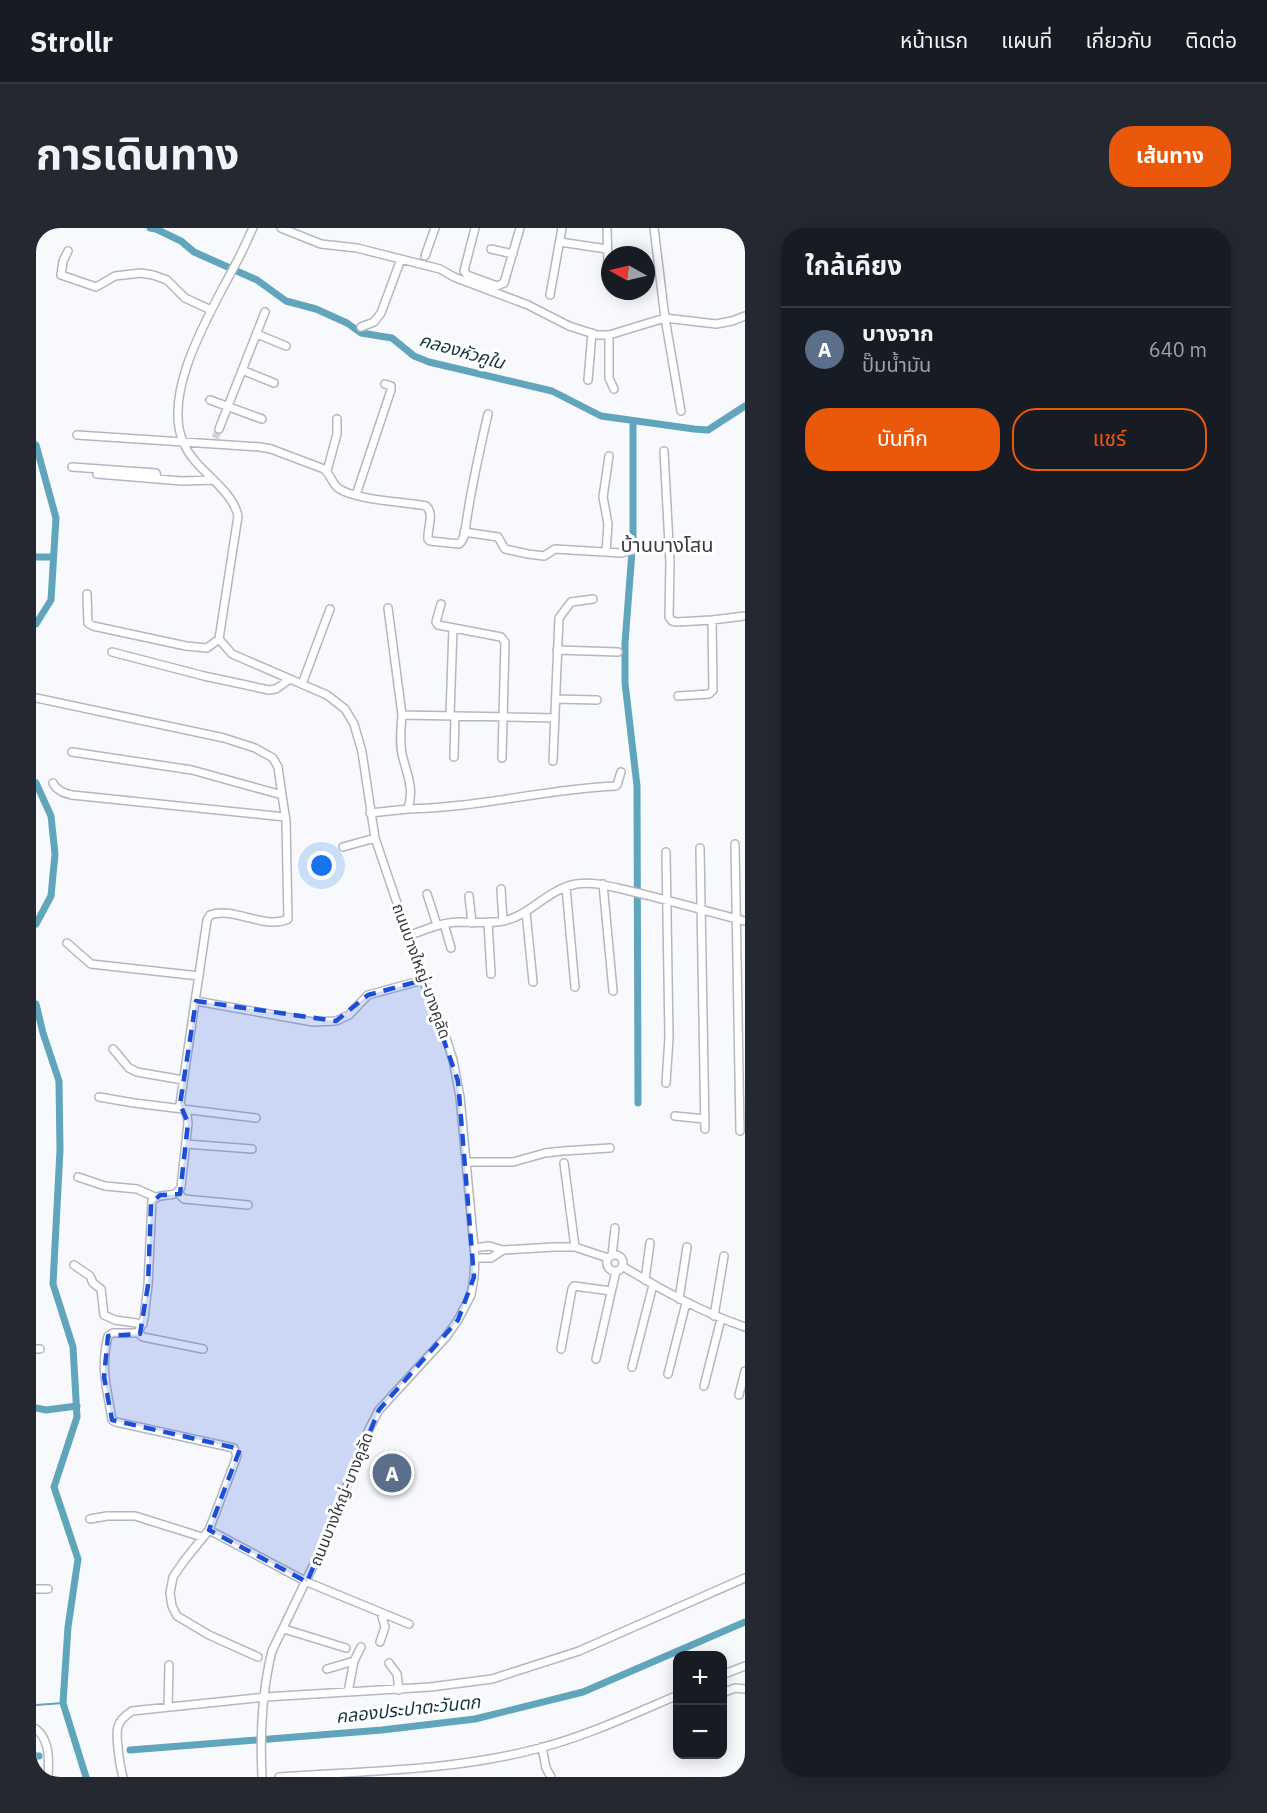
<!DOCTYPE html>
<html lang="th">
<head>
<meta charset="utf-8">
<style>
  body { margin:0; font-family:"IBM Plex Sans","Noto Sans Thai",sans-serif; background:#242831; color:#f1f3f6 }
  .controls { position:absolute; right:18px; bottom:18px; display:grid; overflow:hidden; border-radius:12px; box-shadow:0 3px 15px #0003 }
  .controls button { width:54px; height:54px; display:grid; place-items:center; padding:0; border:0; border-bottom:2px solid #363941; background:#171b24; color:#f1f3f6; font:30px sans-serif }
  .compass { position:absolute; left:565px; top:18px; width:54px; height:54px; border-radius:50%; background:#171b24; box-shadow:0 3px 15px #0003; rotate:278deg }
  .you { position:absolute; left:286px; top:638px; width:21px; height:21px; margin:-15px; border:4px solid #fff; border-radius:50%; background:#1a73e8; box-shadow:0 0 0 9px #1a73e833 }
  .badge { display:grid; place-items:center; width:39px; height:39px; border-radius:50%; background:#ea580c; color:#fff; font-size:20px; font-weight:700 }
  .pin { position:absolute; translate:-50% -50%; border:3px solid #fff; box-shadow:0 2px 6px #0006 }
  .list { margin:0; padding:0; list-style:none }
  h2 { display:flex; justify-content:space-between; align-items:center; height:78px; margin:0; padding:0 24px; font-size:26px }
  h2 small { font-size:20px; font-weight:400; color:#9ea1a6 }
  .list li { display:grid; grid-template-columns:39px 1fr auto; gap:18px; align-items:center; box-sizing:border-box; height:84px; padding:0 24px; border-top:2px solid #363941 }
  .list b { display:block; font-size:22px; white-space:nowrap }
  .list p { margin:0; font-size:20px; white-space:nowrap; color:#9ea1a6 }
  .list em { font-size:20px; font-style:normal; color:#9ea1a6 }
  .actions { display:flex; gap:12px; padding:18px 24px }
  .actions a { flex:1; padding:14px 0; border:2px solid #ea580c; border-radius:24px; text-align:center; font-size:21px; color:#ea580c }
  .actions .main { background:#ea580c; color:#fff }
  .map { position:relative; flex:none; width:709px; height:1549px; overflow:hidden; border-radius:24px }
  header { display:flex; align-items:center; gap:36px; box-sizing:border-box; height:84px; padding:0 30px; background:#171b24; border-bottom:2px solid #363941 }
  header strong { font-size:28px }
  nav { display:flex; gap:33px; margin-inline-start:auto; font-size:21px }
  .intro { display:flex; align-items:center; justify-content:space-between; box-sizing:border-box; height:144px; padding:0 36px }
  h1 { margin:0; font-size:42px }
  .button { padding:15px 27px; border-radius:24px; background:#ea580c; color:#fff; font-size:21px; font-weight:700 }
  main { display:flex; gap:36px; padding:0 36px }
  aside { flex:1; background:#171b24; border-radius:24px; box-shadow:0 3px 15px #0003 }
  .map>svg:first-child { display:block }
</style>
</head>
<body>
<header>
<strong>Strollr</strong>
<nav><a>หน้าแรก</a><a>แผนที่</a><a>เกี่ยวกับ</a><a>ติดต่อ</a></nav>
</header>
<div class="intro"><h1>การเดินทาง</h1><a class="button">เส้นทาง</a></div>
<main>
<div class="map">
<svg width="709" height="1549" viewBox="0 0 709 1549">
  <rect width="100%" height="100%" fill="#f8f9fd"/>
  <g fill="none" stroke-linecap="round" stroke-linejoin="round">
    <path stroke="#61a5bd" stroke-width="2" d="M0,1477L27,1475"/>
    <path stroke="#61a5bd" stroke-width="7" d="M114,0L120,1L145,13L158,24L221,52L250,73L280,81L311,95L325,105L356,110L378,128L393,134L516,163L565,188L658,201L672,202L709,178
      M597,193V310L589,415V455L601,558L602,875
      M0,217L20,290L15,372L0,396
      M0,329H17
      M0,555L15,588L19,626L15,668L0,696
      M0,776L7,805L23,853L24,922L17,1056L37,1119L41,1189L18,1259L42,1331L32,1399L27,1475L50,1549
      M0,1180L10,1182L41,1178
      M94,1522L346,1502L439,1491L547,1464L709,1394
      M0,1528H3"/>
    <path stroke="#d2d3d7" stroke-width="7" stroke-dasharray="7 3.5" stroke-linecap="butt" d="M179,210L183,201"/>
    <defs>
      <path id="minor" d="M217,0C211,12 206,25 199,37C176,82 124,165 148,216C159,242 196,260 202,288L183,411L196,426L291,467L309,481L318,496L326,524L339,610L387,752L410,810L417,832L424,869L439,1030L438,1049L435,1067L422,1092L410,1109L343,1182L332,1203L291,1309L236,1423C226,1463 224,1508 226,1549
        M245,0L285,16L321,20L404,41L418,49L492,77L533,98L561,107H573L629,90L680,96L696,93L709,88
        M439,0L428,43L431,47L461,58L468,55L484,0
        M571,0L572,39
        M618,0L629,90L645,183
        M524,14L571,21
        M455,21L477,26
        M32,23L27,33L25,47L60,59L79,48L105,45L117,47L131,52L149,70L175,82
        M389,28L399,0
        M514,67L526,0
        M325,99L338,94L345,85L365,31
        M221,106L250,118
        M573,107V150L578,161
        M206,142L238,155
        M552,152L556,105
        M174,172L226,191
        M183,201L229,84
        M41,207L224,219L235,221L288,241C294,246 296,255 302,260C318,272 369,274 390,278C399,286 391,300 392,311L394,313L423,316C430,311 429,299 431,290C436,255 444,221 452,186
        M628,223L634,335L633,389L636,393L641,394L676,392L709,388
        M36,239L120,245L121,250
        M291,243L301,206V191
        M61,246L146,253L177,252
        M320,267L355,162V158L349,156
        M428,304L462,309L469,321L492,326L508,328L519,321L585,325L604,320H634
        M570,324L572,296L567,269L573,228
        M51,366L52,395L57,398L150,418L171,420L183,411
        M405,376L400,394L402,397L465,409L469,414L466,530
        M352,380L366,487
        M521,422L582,424
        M76,424L168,448L233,462L240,461L254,451
        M266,456L294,381
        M642,468L673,466L677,462L676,392
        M0,470L188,510L219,520L237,530L242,539L246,567
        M520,471L561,472
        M414,487L417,400
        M36,524L156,542L246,567L250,593L252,691C229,702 196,678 174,687L171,692L144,876L151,887L152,895L145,959C139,973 125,962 116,973L112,1057L108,1091L102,1105H77L72,1108C64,1142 71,1159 76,1192L80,1194L198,1220L201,1228L173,1302L148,1333L137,1349L134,1365L136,1378L141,1388L173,1407L222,1429
        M418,529L419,488
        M517,533L523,390L535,374L557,371
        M17,555C21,563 28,565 36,567L249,589
        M372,581C441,580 510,561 579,558L581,557L585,544
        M334,585L372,581C378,561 372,549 367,530C363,517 365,500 366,487L519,490
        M699,616L704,903
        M307,619L339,610
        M664,620L669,901
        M630,624L633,810L630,855
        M567,656L577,763
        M530,659L539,759
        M465,661L467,693
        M391,666L401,697
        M433,668L436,695
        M490,684L497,754
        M452,694L455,746
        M408,696L415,720
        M372,708C388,702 404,695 421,694C436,694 452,696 467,693C494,688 510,662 540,656C558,653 576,659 594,663C632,672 670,683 709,693
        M31,715L55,736L163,748
        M160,773L277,794L300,793L313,787L332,767L387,752
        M77,821L93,840L101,844L147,852
        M63,869L98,875L220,890
        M639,888L669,891
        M150,916L216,921
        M430,934H477L509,925L527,923L574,920
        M528,935L539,1019
        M42,949L69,958L101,961L119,969
        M142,965L148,971L212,977
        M438,1020L453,1018L467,1022L518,1019H539L572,1030
        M571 1035a8 8 0 1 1 16 0a8 8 0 1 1-16 0Z
        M576,1027L579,1000
        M439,1030H455L467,1022
        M38,1037L54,1048L57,1055L65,1061L68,1087L79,1092L107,1096
        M586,1038C626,1062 665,1084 709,1099
        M609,1052L614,1015
        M643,1071L651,1019
        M678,1088L688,1028
        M102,1105L107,1109L167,1121
        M0,1121H4
        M525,1121L536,1061L538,1058L575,1063
        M560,1131L580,1043
        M596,1139L617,1057
        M632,1146L650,1075
        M668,1158L685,1091
        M703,1167L709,1143
        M54,1291L71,1288H99L166,1309
        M173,1302L271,1354L373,1396
        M0,1361H12
        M248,1401L310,1420
        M344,1414L349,1399L345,1385
        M353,1435L361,1446L363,1462
        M291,1441L318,1433
        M686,1447L709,1438
        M312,1464L318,1433L325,1419
        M686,1465L699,1460L709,1461
        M132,1479L133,1437
        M0,1501C14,1512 13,1532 12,1549
        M506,1519L510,1540L515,1549
        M87,1549C84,1539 83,1530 82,1520C80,1502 79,1494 96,1483L229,1469L394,1459L456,1451L543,1423L709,1350
        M243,1549C325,1543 412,1543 492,1523C544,1511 593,1488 642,1467"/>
    </defs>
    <use href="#minor" stroke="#b4b7c1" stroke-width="10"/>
    <use href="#minor" stroke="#fff" stroke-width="7"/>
  </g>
  <path fill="#1d4ed8" fill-opacity="0.2" stroke="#1d4ed8" stroke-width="4.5" stroke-dasharray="12 8" stroke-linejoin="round" d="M387,752L422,853L438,1049L422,1092L343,1182L271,1354L173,1302L204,1221L76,1192L68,1149L72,1108L104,1106L112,1057L115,976L124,967L144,966L152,895L144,876L160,773L300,793L332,767Z"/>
  <g text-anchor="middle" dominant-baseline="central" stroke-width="6" stroke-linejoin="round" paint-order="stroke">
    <g font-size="16" fill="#393b3f" stroke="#fff">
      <text transform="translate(386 743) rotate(70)">ถนนบางใหญ่-บางคูลัด</text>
      <text transform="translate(305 1271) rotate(-68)">ถนนบางใหญ่-บางคูลัด</text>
    </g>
    <g font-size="18" font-style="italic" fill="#13343f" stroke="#fff">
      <text transform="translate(426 123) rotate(16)">คลองหัวคูใน</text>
      <text transform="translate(372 1481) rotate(-6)">คลองประปาตะวันตก</text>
    </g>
    <g font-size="20" fill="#393b3f" stroke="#fff">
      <text x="631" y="316">บ้านบางโสน</text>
    </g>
  </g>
</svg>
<div class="controls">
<button>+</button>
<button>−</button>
</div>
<svg class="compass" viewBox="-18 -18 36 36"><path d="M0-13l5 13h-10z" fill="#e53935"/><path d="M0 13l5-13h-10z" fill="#9ea1a6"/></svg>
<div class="you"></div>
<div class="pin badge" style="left:356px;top:1245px;background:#5c6f8a">A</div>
</div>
<aside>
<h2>ใกล้เคียง<small></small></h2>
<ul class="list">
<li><span class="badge" style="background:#5c6f8a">A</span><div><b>บางจาก</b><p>ปั๊มน้ำมัน</p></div><em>640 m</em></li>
</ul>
<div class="actions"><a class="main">บันทึก</a><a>แชร์</a></div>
</aside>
</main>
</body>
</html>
